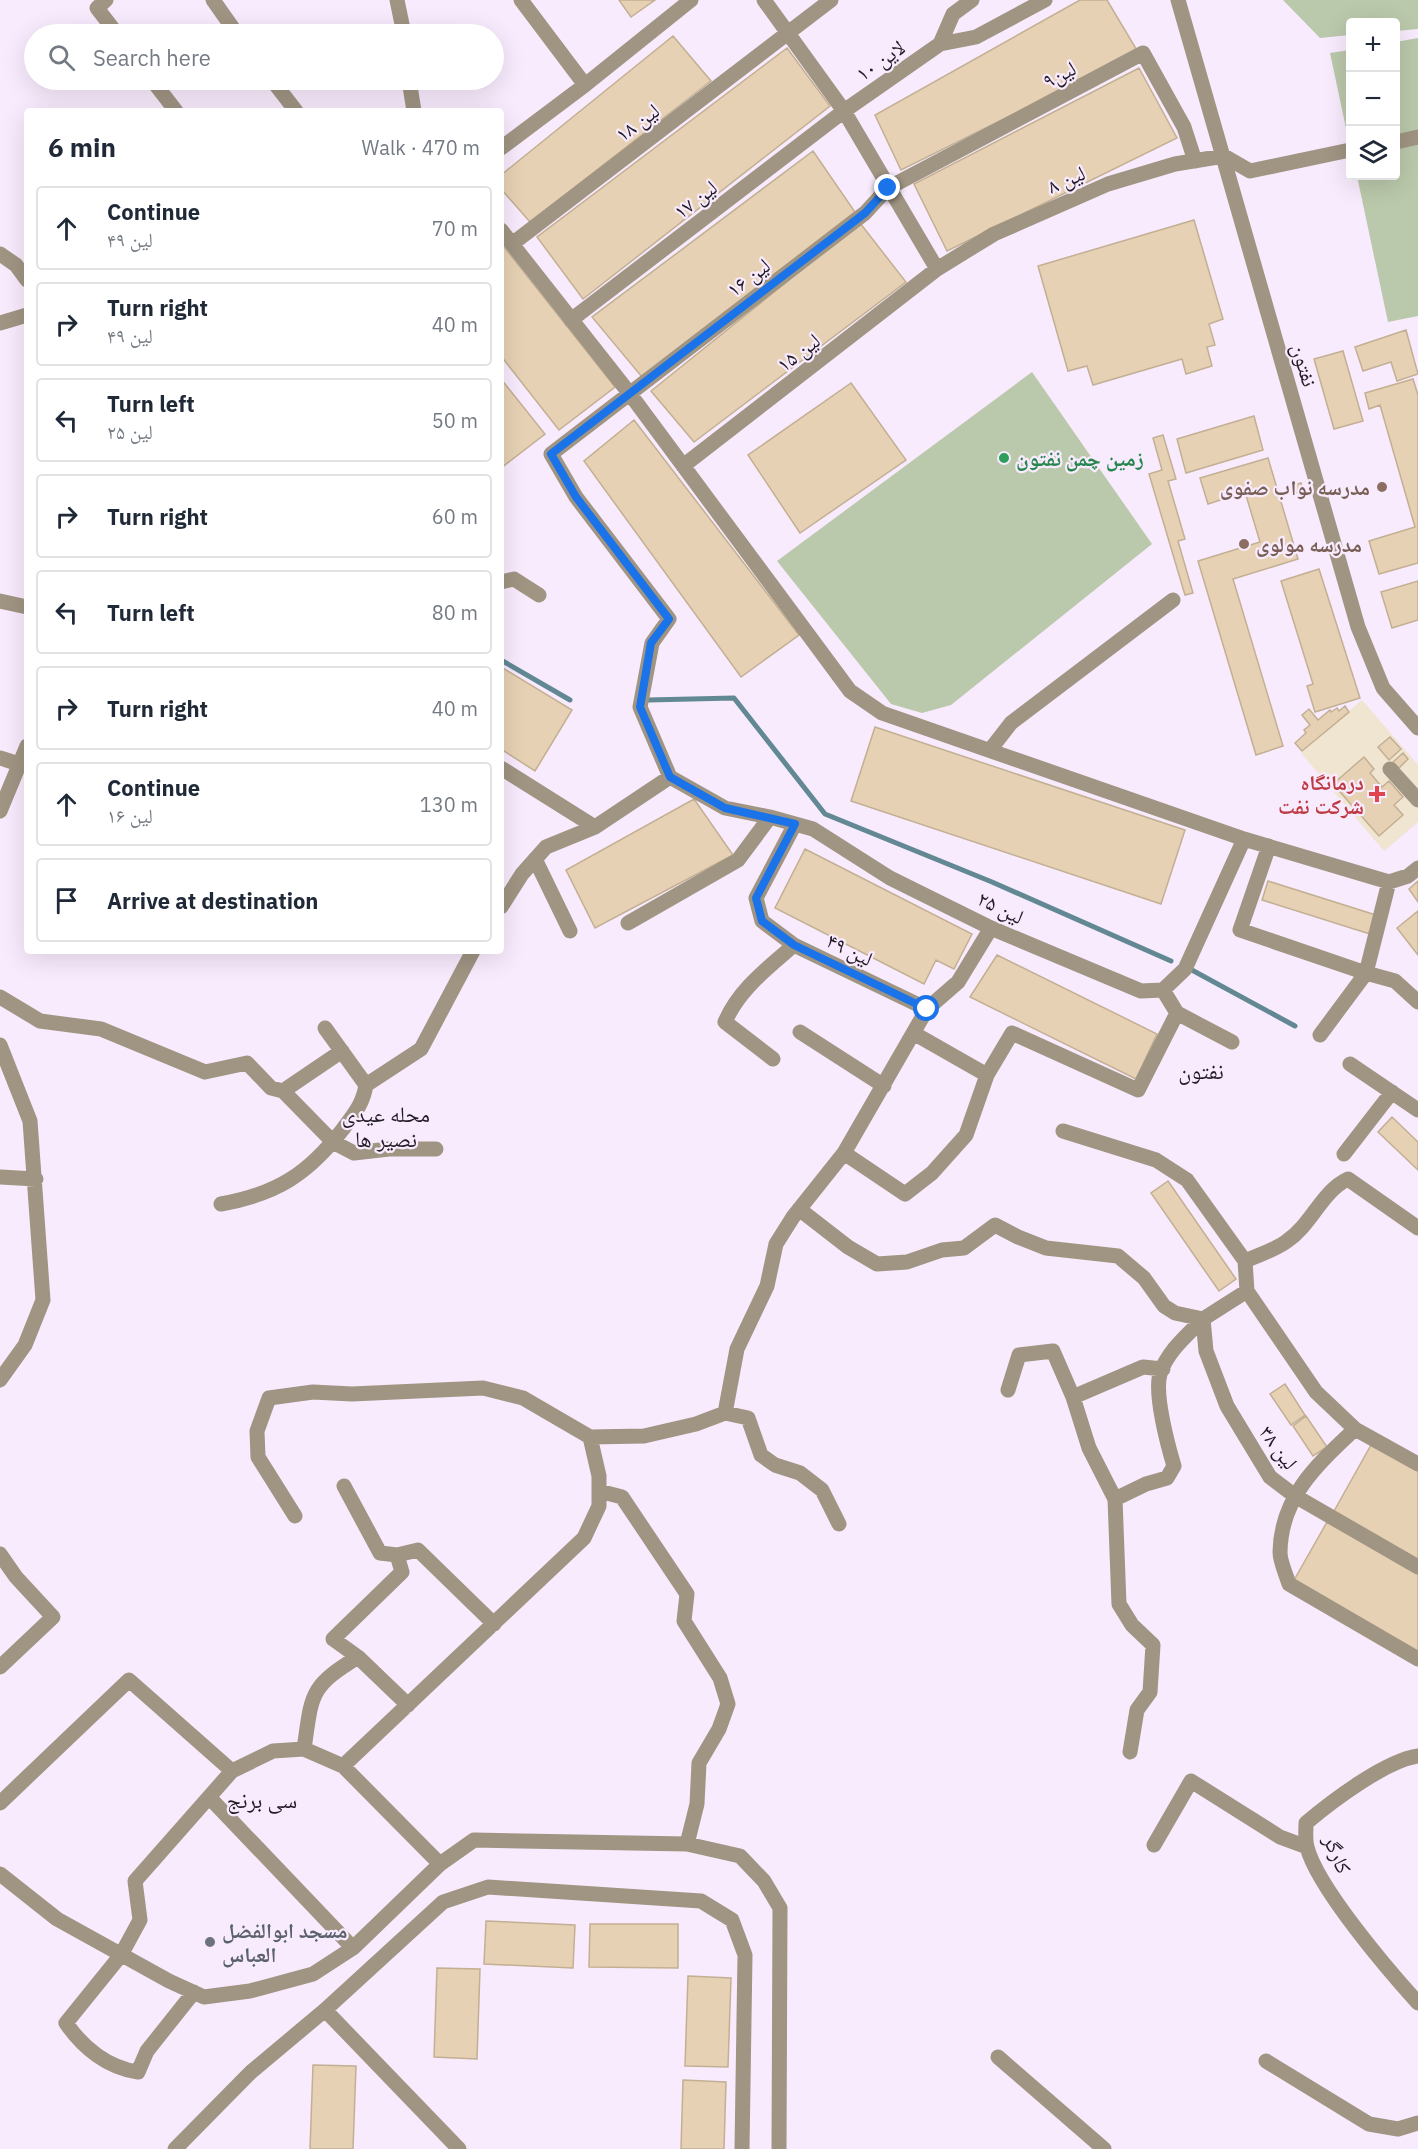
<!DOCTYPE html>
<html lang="en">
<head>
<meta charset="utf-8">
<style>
  body { margin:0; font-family:"IBM Plex Sans","Noto Naskh Arabic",sans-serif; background:#f2f2f3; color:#1f2937 }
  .controls { position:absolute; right:18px; top:18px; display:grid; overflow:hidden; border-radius:6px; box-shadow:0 6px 24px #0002 }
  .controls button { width:54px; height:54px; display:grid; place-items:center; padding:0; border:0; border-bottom:2px solid #e0e1e3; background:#fff; color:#1f2937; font:30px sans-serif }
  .stop { position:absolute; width:18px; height:18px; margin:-14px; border:4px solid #1a73e8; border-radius:50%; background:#fff }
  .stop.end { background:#1a73e8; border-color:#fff; box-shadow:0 2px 6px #0008 }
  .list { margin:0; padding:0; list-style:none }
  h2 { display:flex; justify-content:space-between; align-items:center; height:78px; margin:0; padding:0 24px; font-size:26px }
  h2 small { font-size:20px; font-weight:400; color:#747a83 }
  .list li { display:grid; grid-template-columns:39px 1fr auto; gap:18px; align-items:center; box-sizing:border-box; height:84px; margin:0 12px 12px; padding:0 12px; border:2px solid #e0e1e3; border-radius:6px }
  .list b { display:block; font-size:22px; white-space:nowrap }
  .list p { margin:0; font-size:20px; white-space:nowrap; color:#747a83 }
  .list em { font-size:20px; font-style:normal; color:#747a83 }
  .icon { flex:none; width:33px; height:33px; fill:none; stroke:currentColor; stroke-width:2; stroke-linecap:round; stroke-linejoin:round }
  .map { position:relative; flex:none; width:1418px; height:2149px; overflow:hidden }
  .search { position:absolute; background:#fff; box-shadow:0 6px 24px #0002; left:24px; top:24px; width:480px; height:66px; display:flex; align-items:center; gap:15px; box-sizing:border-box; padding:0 21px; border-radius:33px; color:#747a83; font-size:22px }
  .panel { position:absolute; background:#fff; box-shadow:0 6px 24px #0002; left:24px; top:108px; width:480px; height:846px; border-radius:6px }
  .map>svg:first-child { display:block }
</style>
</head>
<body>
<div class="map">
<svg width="1418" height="2149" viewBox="0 0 1418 2149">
  <rect width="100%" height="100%" fill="#f8ebfd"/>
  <path fill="#efe5d0" d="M1362,700L1418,765V822L1384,851L1301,753Z"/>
  <path fill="#bac8ab" d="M1283,0H1418V29L1396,31V22H1350V35L1320,38Z
    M1418,38V316L1388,322L1357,176H1396V42Z
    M1350,50V147L1330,53Z
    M1032,372L1152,544L951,705L922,713L891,704L777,561Z"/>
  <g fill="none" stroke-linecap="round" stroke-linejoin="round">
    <path stroke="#628894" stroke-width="5" d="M501,660L570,700
      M648,700L734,698L825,814L992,882L1171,961
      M1190,969L1295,1026"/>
  </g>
  <path fill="#e6d1b4" stroke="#c3af93" stroke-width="1.5" d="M619,0H655L631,17Z
    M1080,0H1107L1138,52L901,170L875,115Z
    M673,36L711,81L530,222L501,189V175Z
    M787,48L830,106L583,299L537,237Z
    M1139,68L1177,138L947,251L914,184Z
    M813,151L855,212L642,377L592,317Z
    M1194,220L1223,319L1209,324L1215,345L1207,347L1212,366L1186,374L1182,359L1093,385L1087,366L1068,371L1038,266Z
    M860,223L906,282L694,442L651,391Z
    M501,243L615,387L559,430L501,356Z
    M1406,330L1418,374L1397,381L1391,362L1363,371L1355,347Z
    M1343,351L1363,421L1334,429L1314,359Z
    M501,379L545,434L501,468Z
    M1413,379L1418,395V563L1379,574L1369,541L1415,527L1380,405L1369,409L1365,393Z
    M851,383L906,460L800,533L748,455Z
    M1254,416L1263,450L1186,473L1177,439Z
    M634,420L799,635L741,677L584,461Z
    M1163,435L1176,479L1168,481L1185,539L1178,541L1193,593L1185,595L1149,474L1162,470L1153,438Z
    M1268,458L1298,559L1233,579L1283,746L1256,755L1198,561L1260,542L1245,492L1208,504L1200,478Z
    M1301,483L1303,491L1296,493L1294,485Z
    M1319,569L1360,698L1315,712L1307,686L1313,684L1281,581Z
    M1418,581V620L1392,628L1381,592Z
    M501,667L572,710L535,771L501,749Z
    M1345,706L1349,712L1302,751L1295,743L1306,733L1304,730L1310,725L1302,715L1309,709L1318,720L1330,710L1331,712L1337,708L1339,711Z
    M875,727L1185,830L1161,904L851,801Z
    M1390,737L1401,749L1389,760L1378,747Z
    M1403,753L1408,759L1399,768L1393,762Z
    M1364,757L1374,769L1370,773L1382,787L1389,781L1403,797L1394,805L1403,815L1379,836L1333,784Z
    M694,799L733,855L595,928L566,870Z
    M805,849L972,934L954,969L936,960L924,984L775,908Z
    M1268,881L1376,915L1370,934L1262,900Z
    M1418,881V902L1409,889Z
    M1418,911V955L1397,928Z
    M997,955L1157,1034L1136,1079L970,997Z
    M1392,1117L1418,1142V1170L1378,1132Z
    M1168,1181L1236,1279L1219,1291L1151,1193Z
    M1285,1384L1305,1415L1291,1425L1270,1394Z
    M1306,1416L1327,1447L1313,1456L1293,1426Z
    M1371,1445L1418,1471V1560L1333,1513Z
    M1327,1522L1418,1574V1652L1293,1582Z
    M486,1921L575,1925L573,1968L484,1964Z
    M590,1924H678V1968L589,1967Z
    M437,1968L480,1969L477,2059L434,2057Z
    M688,1976L731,1978L728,2067L685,2066Z
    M313,2065L356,2066L353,2149H310Z
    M683,2080L726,2082L724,2149H681Z"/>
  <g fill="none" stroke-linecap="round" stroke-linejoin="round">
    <path stroke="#a09483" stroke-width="15" d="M106,0L97,8L117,34
      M213,0L237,34
      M397,0L404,34
      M521,0L585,85
      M764,0L844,111L937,269
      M1178,0L1358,627L1383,688L1418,728
      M940,44L953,14L972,0
      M152,80L176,111
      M272,80L296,111
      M409,80L414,111
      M1396,142L1418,137
      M501,148L585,85L691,0
      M1224,156L1250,171L1350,150
      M501,230L630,394L850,691L882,713L1244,839L1389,882L1408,876L1418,868
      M512,244L831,0
      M0,254L16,265L27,280
      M571,320L844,111L940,44L976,37L1045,0
      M0,323L27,315
      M683,466L937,269L994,234L1108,184L1175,164L1224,156
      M501,582L514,579L539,595
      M0,601L27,607
      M990,750L1011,723L1173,600
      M0,758L19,764
      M501,768L595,827
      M1390,769L1418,800
      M670,777L725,808L770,817L813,829L890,878L991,928L1141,991L1163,990L1185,969L1244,839
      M0,811L27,746
      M795,824L756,898L762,921L794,945L927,1009L958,982L991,928
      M1269,846L1240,930L1366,973L1320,1035
      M535,859L570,931
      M1389,882L1366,973L1395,981L1418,1002
      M501,907L522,874L546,847L595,827L670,777L640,707L652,643L669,619L576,497L551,454L865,213L888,188L1143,53L1184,127L1195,161
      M628,923L738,860L770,817
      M0,997L40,1021L101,1029L205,1072L247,1063L271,1088L283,1091
      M1177,1013L1232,1042
      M325,1028L366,1085L421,1049L473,951
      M800,1032L884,1086
      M915,1034L987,1075L1012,1033L1138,1090L1177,1013L1163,990
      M0,1045L30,1121L43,1300L25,1345L0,1380
      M342,1051L283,1091L333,1142L354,1153L389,1149H436
      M773,1059L725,1022C739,989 768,968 794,945
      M1350,1064L1418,1110
      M1063,1131L1156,1160L1187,1180L1245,1261L1247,1291
      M844,1153L905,1194L932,1173L966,1135L987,1075
      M1344,1154L1392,1092
      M0,1177L36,1179
      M221,1204C277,1194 308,1174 343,1129C354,1114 363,1104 366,1085
      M799,1209L848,1247L877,1264L907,1262L942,1250L964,1248L995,1225L1018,1237L1046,1248L1118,1256L1144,1278L1164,1306L1175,1313L1203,1319L1247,1291L1316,1392L1355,1429L1418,1464
      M1245,1261C1258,1255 1275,1250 1287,1241C1312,1224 1322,1191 1348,1179L1418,1228
      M1203,1319L1206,1351L1227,1406L1270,1477L1295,1496L1418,1567
      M1008,1390L1019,1355L1053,1351L1073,1397L1089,1448L1115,1499
      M1073,1397L1143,1367L1163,1369
      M725,1413L748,1418L761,1455L775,1465L800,1473L822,1490L839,1524
      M1355,1429C1318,1464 1281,1496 1280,1552C1280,1562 1286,1574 1289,1584L1418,1659
      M344,1486L380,1553L397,1555L418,1550L494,1624
      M599,1491L622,1497L687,1594L684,1621L720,1678L728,1704L719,1729L699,1763L697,1804L687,1844
      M295,1516L258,1457L257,1431L269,1398L313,1392L352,1394L483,1388L523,1398L590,1437L644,1436L696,1424L725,1413L737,1349L767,1286L776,1244L793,1217L844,1153L927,1009
      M0,1554L16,1577L53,1617L0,1667
      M397,1555L402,1572L333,1639L358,1657L408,1705
      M304,1749C312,1694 309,1687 358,1657
      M1130,1752L1137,1710L1150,1692L1153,1645L1132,1625L1119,1604L1115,1499L1146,1484L1167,1478L1174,1466C1168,1446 1154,1394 1160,1374C1167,1352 1187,1335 1203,1319
      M1418,1756C1385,1761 1332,1801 1306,1823C1306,1830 1305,1840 1307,1847C1317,1887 1389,1971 1418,2003
      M343,1766L584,1538L599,1506V1476L590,1437
      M209,1797L353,1948
      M0,1803L129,1680L232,1771
      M1154,1845L1191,1781L1280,1837L1307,1847
      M0,1874L57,1919L169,1981L204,1997L250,1991L313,1974L353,1948L440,1864L474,1840L687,1844L740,1856L764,1881L780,1908L779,2149
      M194,1992L147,2051L138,2072C108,2068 83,2048 66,2023L121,1955L140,1920L135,1881L232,1771L273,1751L304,1749L343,1766L440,1864
      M325,2010L459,2149
      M998,2057L1104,2149
      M1266,2061L1369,2124L1398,2129L1418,2123
      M175,2149L251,2072L325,2010L443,1902L488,1887L701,1901L732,1920L745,1955L742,2149"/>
  </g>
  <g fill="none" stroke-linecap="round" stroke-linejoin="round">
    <path stroke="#1a73e8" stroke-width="8" d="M888,188L865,213L551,454L576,497L669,619L651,643L640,707L670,777L725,808L795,824L756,898L762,921L794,945L927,1009"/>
  </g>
  <circle fill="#2e9e5b" stroke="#f8ebfd" stroke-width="2" cx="1004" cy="458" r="6"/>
  <g fill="#8d6e63" stroke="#f8ebfd" stroke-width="2">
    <circle cx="1382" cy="487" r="6"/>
    <circle cx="1244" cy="544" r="6"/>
  </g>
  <path fill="#e0444e" stroke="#f8ebfd" stroke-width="2" d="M1374 785h6v6h6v6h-6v6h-6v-6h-6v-6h6z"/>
  <circle fill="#6b7280" stroke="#f8ebfd" stroke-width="2" cx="210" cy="1942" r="6"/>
  <g text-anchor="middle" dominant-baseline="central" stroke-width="4.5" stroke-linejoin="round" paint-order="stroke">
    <g font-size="21" fill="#221b25" stroke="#f8ebfd">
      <text transform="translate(880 60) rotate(-35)">لاین ۱۰</text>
      <text transform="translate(1059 74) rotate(-28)">لین۹</text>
      <text transform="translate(637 122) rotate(-37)">لین ۱۸</text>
      <text transform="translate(1066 179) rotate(-24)">لین ۸</text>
      <text transform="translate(695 199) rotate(-38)">لین ۱۷</text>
      <text transform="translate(748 277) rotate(-38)">لین ۱۶</text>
      <text transform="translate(798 352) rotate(-38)">لین ۱۵</text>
      <text transform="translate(1305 365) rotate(74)">نفتون</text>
      <text transform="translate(1001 907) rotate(26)">لین ۲۵</text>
      <text transform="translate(850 949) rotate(26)">لین ۴۹</text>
      <text transform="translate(1279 1447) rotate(53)">لین ۳۸</text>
      <text transform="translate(1338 1854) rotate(67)">کارگر</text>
    </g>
    <g font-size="21" font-weight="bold" fill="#27864d" stroke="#f8ebfd" text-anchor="start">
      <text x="1016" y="458">زمین چمن نفتون</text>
    </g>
    <g font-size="21" font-weight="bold" fill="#785e54" stroke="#f8ebfd" text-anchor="end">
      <text x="1370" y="487">مدرسه نواب صفوی</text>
      <text x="1256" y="544" text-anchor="start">مدرسه مولوی</text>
    </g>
    <g font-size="21" font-weight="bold" fill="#be3a42" stroke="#f8ebfd" text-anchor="end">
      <text x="1364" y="782">درمانگاه<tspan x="1364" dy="24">شرکت نفت</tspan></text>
    </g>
    <g font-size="21" font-weight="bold" fill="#5b616d" stroke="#f8ebfd" text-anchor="start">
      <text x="222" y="1930">مسجد ابوالفضل<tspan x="222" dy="24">العباس</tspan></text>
    </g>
    <g font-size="22" fill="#221b25" stroke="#f8ebfd">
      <text x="1201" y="1070">نفتون</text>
      <text x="386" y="1113">محله عیدی<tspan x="386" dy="25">نصیر ها</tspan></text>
      <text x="262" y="1799">سی برنج</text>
    </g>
  </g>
</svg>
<div class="controls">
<button>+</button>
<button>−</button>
<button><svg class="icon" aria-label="layers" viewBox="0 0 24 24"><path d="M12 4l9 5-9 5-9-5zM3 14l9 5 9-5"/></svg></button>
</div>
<div class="stop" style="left:927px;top:1009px"></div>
<div class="stop end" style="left:888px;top:188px"></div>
<div class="search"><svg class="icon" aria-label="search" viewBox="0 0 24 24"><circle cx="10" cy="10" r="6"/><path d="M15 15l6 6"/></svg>Search here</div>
<section class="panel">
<h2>6 min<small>Walk · 470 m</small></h2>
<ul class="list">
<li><svg class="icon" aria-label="ahead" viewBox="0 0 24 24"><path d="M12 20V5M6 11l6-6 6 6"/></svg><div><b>Continue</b><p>لین ۴۹</p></div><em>70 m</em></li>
<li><svg class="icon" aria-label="right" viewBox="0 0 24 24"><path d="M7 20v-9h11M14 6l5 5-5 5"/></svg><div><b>Turn right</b><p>لین ۴۹</p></div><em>40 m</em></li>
<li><svg class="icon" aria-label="left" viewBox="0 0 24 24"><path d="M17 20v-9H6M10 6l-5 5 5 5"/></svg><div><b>Turn left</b><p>لین ۲۵</p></div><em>50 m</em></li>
<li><svg class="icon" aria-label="right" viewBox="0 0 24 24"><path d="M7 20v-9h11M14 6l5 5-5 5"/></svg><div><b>Turn right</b></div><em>60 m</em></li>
<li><svg class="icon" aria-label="left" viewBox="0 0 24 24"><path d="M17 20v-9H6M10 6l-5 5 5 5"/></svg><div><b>Turn left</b></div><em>80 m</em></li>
<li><svg class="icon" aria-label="right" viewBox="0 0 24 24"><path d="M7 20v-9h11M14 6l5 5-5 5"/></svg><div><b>Turn right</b></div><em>40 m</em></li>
<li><svg class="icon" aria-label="ahead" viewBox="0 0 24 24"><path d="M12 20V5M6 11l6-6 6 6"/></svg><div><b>Continue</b><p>لین ۱۶</p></div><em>130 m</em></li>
<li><svg class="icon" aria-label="arrive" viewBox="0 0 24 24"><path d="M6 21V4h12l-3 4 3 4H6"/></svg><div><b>Arrive at destination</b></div></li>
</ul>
</section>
</div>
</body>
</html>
